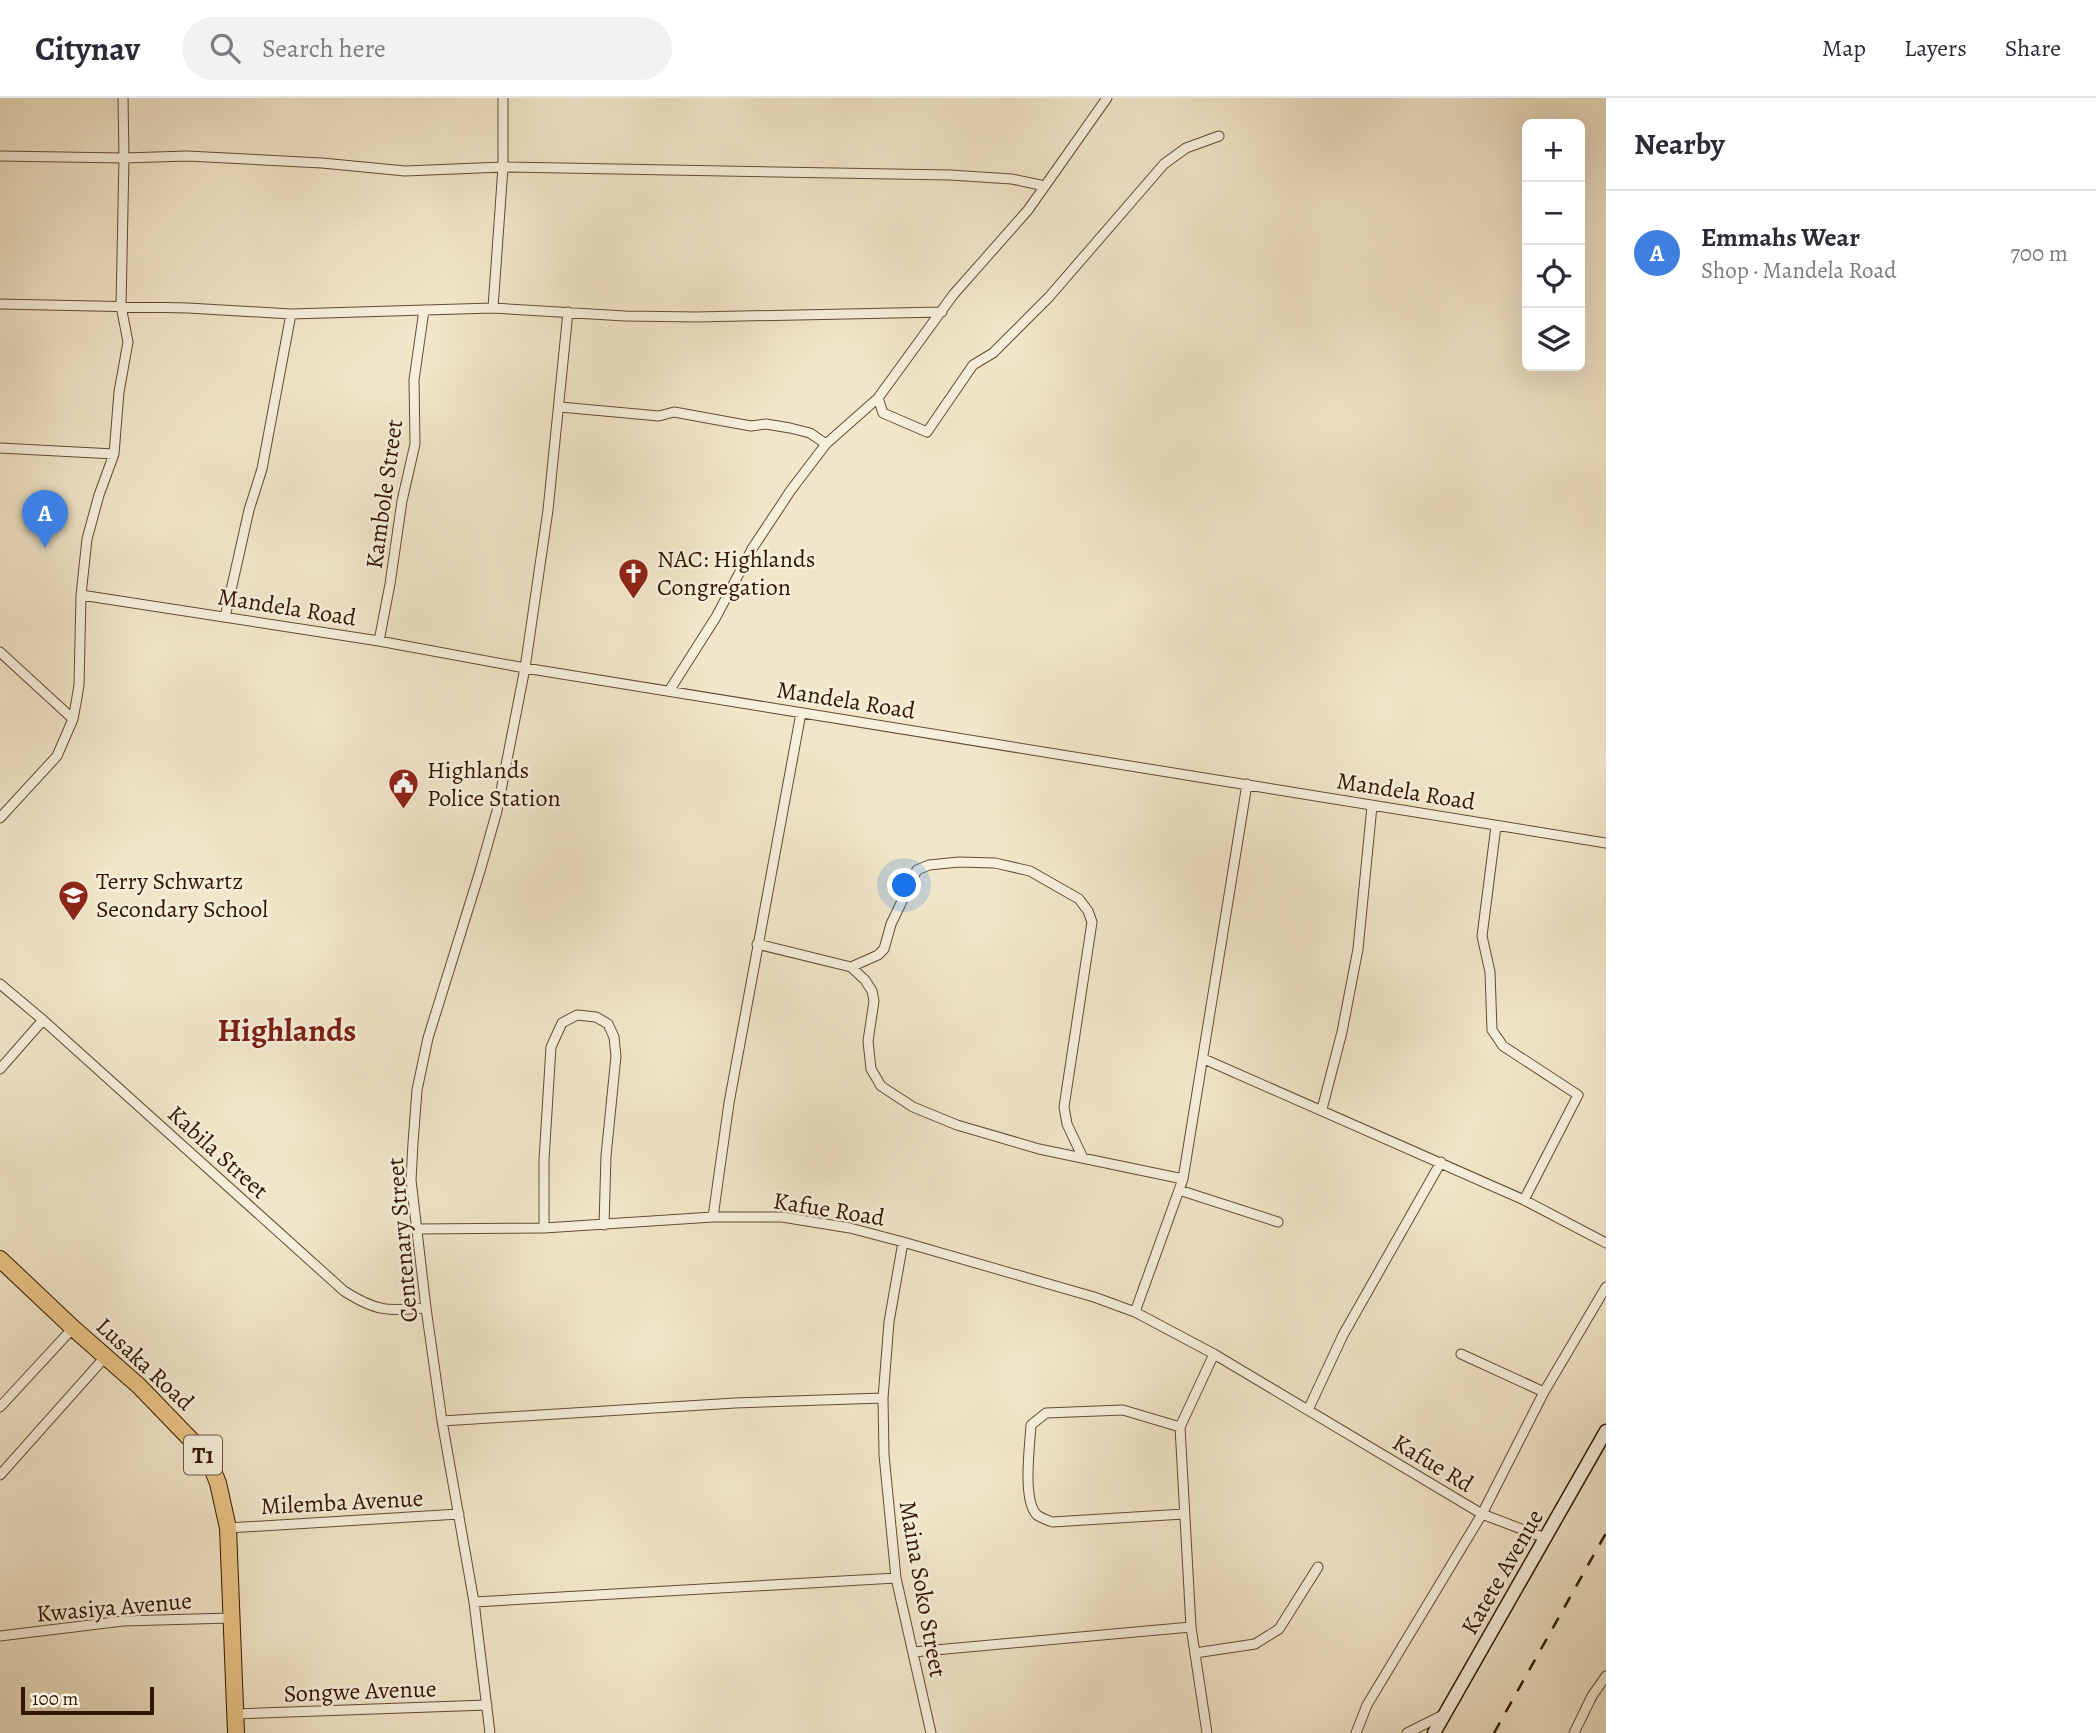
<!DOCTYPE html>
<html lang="en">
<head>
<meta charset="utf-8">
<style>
  body { margin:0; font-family:Alegreya,serif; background:#f2f2f3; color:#2b2b33 }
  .controls { position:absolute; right:21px; top:21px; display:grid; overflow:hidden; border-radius:10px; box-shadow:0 7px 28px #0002 }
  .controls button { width:63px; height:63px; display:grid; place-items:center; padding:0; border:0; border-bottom:2px solid #e1e1e2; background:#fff; color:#2b2b33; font:35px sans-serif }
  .scale { position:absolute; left:21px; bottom:18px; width:133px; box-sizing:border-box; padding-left:7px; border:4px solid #341600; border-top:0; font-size:19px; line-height:24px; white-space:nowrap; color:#341600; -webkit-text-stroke:5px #f6efdc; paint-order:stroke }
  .you { position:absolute; left:905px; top:788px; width:24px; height:24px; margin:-18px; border:5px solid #fff; border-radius:50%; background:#1a73e8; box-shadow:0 0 0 10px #1a73e833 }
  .badge { display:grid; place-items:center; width:46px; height:46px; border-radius:50%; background:#8f2418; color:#fff; font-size:23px; font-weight:700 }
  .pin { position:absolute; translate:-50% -58px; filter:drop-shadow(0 2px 4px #0008) }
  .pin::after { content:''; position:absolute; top:37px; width:24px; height:21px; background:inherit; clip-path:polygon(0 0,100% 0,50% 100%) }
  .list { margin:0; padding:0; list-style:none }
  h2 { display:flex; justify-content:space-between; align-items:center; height:91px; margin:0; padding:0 28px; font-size:30px }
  h2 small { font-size:23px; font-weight:400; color:#7c7c81 }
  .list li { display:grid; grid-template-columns:46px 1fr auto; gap:21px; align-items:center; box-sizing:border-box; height:126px; padding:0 28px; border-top:2px solid #e1e1e2 }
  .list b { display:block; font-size:26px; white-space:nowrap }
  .list p { margin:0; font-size:23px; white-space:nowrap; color:#7c7c81 }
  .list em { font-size:23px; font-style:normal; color:#7c7c81 }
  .icon { flex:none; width:38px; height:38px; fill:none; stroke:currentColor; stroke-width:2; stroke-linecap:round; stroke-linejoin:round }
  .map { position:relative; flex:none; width:1606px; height:1635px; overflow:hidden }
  header { display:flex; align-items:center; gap:42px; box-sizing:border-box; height:98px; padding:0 35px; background:#fff; border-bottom:2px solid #e1e1e2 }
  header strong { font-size:33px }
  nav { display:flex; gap:38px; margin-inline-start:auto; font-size:24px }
  .search { width:490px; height:63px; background:#f2f2f3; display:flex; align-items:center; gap:18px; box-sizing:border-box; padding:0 24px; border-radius:38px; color:#7c7c81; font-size:26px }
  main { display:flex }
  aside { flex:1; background:#fff }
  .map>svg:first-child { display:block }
</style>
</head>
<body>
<header>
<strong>Citynav</strong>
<div class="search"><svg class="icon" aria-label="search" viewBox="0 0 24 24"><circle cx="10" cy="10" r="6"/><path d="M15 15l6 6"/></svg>Search here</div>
<nav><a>Map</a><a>Layers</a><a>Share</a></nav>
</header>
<main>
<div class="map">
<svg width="1606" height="1635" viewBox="0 0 1606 1635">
  <rect width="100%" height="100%" fill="#f1e6c9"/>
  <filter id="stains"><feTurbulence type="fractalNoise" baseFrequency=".00286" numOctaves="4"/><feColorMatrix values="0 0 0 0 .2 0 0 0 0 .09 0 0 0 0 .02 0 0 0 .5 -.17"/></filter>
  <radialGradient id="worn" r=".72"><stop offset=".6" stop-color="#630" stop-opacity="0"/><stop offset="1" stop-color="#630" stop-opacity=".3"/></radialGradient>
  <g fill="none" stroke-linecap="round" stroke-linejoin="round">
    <defs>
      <path id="street" d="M0,58L124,60L187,58L322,65L405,73L503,69L950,77L1012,81L1045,88
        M0,206L188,210L291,216L493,210L625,218L696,219L942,214
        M493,210L503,69V0
        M878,300L883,315L927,334L973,267L993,255L1049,199L1164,66L1186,50L1219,38
        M560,309L659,318L674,314L751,328L766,326L790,330L810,335L826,346
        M0,350L114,356
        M81,497L379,543L525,570L1606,745
        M225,519L249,412L262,371L291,216
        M379,543L390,486L402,403L415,346L414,282L424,212
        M0,554L73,621
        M669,593L716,519L752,451L791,392L826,346L878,300L953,197L1028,112L1107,0
        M0,720L57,658L73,621L76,605L79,587L81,497L87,441L99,397L114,356L119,294L128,244L121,208L124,60L123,0
        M1496,728L1482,838L1490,874L1492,932L1503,948L1578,997L1524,1102
        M757,846L851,869L878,857L884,851L891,826L917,772L929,767L959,764L995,765L1030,773L1079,801L1088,813L1092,824L1064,1009L1067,1026L1083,1060
        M851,869L865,882L872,893L874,903L868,943L871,971L881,988L913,1009L957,1027L1039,1051L1183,1081
        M0,886L43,922L344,1193C377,1214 387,1213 426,1210
        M1204,961L1524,1102L1606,1145
        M0,971L43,922
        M1322,1011L1342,934L1358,851L1372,708
        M1179,1092L1278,1124
        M713,1119L729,1005L801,615
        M544,1130V1062L551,949L562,925L577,917L596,919L608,926L614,939L616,958L606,1058L604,1127
        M417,1131L544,1130L713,1119H782L850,1130L903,1144L1094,1199L1135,1214L1214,1256L1482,1416L1545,1440
        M903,1144L889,1224L883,1300L884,1357L896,1480L931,1635
        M1135,1214L1183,1081L1247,686
        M1461,1256L1544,1294
        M0,1309L73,1230
        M1308,1312L1343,1237L1441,1064
        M442,1323L735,1305L883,1300
        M1180,1329L1123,1312L1046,1315L1031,1327C1030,1347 1022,1402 1037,1417C1041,1420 1047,1422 1052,1424L1184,1416
        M0,1377L106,1258
        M228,1430L459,1416
        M474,1504L896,1480
        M0,1538L123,1523L231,1520
        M913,1554L1191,1529
        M1195,1555L1255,1546L1279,1531L1318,1469
        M235,1616L487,1607
        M490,1635L474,1504L442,1323L426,1210L411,1082L413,1045L417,992L428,940L480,773L497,713L525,570L548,412L568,214
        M1207,1635L1191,1529L1180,1329L1214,1256
        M1356,1635L1367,1607L1482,1416L1544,1294L1606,1189
        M1407,1635L1443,1617
        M1574,1635L1592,1598L1606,1578"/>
      <path id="secondary" d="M1434,1635L1606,1333"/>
      <path id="highway" d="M0,1161L73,1230L139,1288L197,1348L212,1370L218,1385L228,1430L236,1635"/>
    </defs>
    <use href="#street" stroke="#634a32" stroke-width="11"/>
    <use href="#secondary" stroke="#341600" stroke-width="15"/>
    <use href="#highway" stroke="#341600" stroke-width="18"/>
    <use href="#street" stroke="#f6efdc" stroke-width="9"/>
    <use href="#secondary" stroke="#f6efdc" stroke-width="12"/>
    <use href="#highway" stroke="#e8c384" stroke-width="16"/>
    <path stroke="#341600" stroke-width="2.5" stroke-dasharray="12 12" stroke-linecap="butt" d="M1494,1635L1606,1435"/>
  </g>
  <defs>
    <symbol id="church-pin" viewBox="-11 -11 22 30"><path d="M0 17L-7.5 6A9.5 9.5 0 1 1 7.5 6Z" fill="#8f2418" stroke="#f6efdc"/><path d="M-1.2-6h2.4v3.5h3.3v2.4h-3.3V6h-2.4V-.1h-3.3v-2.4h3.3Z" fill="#fff"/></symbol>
    <symbol id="civic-pin" viewBox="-11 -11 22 30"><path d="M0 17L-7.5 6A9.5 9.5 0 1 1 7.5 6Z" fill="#8f2418" stroke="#f6efdc"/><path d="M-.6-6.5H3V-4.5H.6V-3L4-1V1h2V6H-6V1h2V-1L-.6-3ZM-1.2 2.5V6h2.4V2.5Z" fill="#fff"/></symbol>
    <symbol id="school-pin" viewBox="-11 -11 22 30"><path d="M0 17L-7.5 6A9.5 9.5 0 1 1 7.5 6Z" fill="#8f2418" stroke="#f6efdc"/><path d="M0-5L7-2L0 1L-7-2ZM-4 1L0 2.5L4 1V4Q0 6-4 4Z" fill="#fff"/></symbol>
  </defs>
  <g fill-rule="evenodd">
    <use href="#church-pin" x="616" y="458" width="35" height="47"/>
    <use href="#civic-pin" x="386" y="668" width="35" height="47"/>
    <use href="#school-pin" x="56" y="780" width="35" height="47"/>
  </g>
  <g text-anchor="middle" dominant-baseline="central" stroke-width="5" stroke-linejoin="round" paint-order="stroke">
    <rect fill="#f6efdc" stroke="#6e5742" stroke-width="2" x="184" y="1337.5" width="38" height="39" rx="5"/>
    <g font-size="23" font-weight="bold" fill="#341600">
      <text x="203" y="1357">T1</text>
    </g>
    <g font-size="24" fill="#341600" stroke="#f6efdc">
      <text transform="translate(384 396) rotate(-82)">Kambole Street</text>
      <text transform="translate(287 509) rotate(9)">Mandela Road</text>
      <text transform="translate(846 602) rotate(9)">Mandela Road</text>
      <text transform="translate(1406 693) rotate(9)">Mandela Road</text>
      <text transform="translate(218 1054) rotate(42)">Kabila Street</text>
      <text transform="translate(829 1111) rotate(9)">Kafue Road</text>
      <text transform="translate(402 1142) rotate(-95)">Centenary Street</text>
      <text transform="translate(145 1266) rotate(43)">Lusaka Road</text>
      <text transform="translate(1433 1365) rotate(31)">Kafue Rd</text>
      <text transform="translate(342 1404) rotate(-3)">Milemba Avenue</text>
      <text transform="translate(1502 1474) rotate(-60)">Katete Avenue</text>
      <text transform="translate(923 1491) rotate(80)">Maina Soko Street</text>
      <text transform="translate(114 1509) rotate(-5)">Kwasiya Avenue</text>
      <text transform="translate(360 1593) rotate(-2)">Songwe Avenue</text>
    </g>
    <g font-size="24" fill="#341600" stroke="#f6efdc" text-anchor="start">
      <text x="657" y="461">NAC: Highlands<tspan x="657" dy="28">Congregation</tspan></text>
      <text x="427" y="672">Highlands<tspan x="427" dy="28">Police Station</tspan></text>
      <text x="96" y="783">Terry Schwartz<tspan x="96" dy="28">Secondary School</tspan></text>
    </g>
    <g font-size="32" font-weight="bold" fill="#7a1f14" stroke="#f6efdc">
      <text x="287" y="932">Highlands</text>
    </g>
  </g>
  <rect width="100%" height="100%" filter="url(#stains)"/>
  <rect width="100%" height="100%" fill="url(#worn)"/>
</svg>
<div class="controls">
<button>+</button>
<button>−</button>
<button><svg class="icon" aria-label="locate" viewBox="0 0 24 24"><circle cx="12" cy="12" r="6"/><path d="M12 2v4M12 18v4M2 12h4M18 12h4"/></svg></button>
<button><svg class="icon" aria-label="layers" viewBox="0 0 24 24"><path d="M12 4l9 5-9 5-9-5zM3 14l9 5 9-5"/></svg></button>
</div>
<div class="scale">100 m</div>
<div class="you"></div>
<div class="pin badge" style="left:45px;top:450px;background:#3f7fe0">A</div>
</div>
<aside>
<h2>Nearby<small></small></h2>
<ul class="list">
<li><span class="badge" style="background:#3f7fe0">A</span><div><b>Emmahs Wear</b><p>Shop · Mandela Road</p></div><em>700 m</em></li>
</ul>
</aside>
</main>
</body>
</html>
